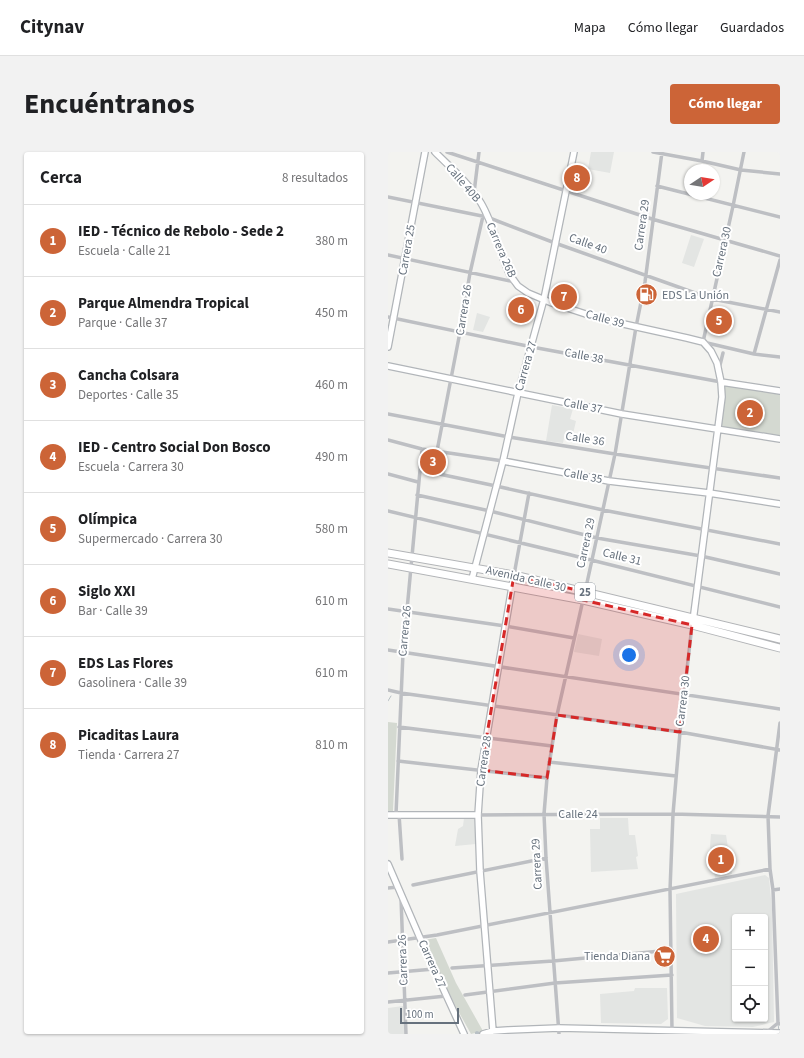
<!DOCTYPE html>
<html lang="es">
<head>
<meta charset="utf-8">
<style>
  body { margin:0; font-family:"Source Sans 3",sans-serif; background:#f2f2f2; color:#202124 }
  .controls { position:absolute; right:12px; bottom:12px; display:grid; overflow:hidden; border-radius:4px; box-shadow:0 1px 3px #0004 }
  .controls button { width:36px; height:36px; display:grid; place-items:center; padding:0; border:0; border-bottom:1px solid #e0e0e0; background:#fff; color:#202124; font:20px sans-serif }
  .compass { position:absolute; left:296px; top:12px; width:36px; height:36px; border-radius:50%; background:#fff; box-shadow:0 1px 3px #0004; rotate:78deg }
  .scale { position:absolute; left:12px; bottom:10px; width:59px; box-sizing:border-box; padding-left:4px; border:2px solid #66717d; border-top:0; font-size:11px; line-height:14px; white-space:nowrap; color:#66717d; -webkit-text-stroke:3px #fff; paint-order:stroke }
  .you { position:absolute; left:241px; top:503px; width:14px; height:14px; margin:-10px; border:3px solid #fff; border-radius:50%; background:#1a73e8; box-shadow:0 0 0 6px #1a73e833 }
  .badge { display:grid; place-items:center; width:26px; height:26px; border-radius:50%; background:#cc6437; color:#fff; font-size:13px; font-weight:700 }
  .pin { position:absolute; translate:-50% -50%; border:2px solid #fff; box-shadow:0 1px 4px #0006 }
  .list { margin:0; padding:0; list-style:none }
  h2 { display:flex; justify-content:space-between; align-items:center; height:52px; margin:0; padding:0 16px; font-size:17px }
  h2 small { font-size:13px; font-weight:400; color:#757577 }
  .list li { display:grid; grid-template-columns:26px 1fr auto; gap:12px; align-items:center; box-sizing:border-box; height:72px; padding:0 16px; border-top:1px solid #e0e0e0 }
  .list b { display:block; font-size:15px; white-space:nowrap }
  .list p { margin:0; font-size:13px; white-space:nowrap; color:#757577 }
  .list em { font-size:13px; font-style:normal; color:#757577 }
  .icon { flex:none; width:22px; height:22px; fill:none; stroke:currentColor; stroke-width:2; stroke-linecap:round; stroke-linejoin:round }
  .map { position:relative; flex:none; width:392px; height:882px; overflow:hidden; border-radius:4px }
  header { display:flex; align-items:center; gap:24px; box-sizing:border-box; height:56px; padding:0 20px; background:#fff; border-bottom:1px solid #e0e0e0 }
  header strong { font-size:19px }
  nav { display:flex; gap:22px; margin-inline-start:auto; font-size:14px }
  .intro { display:flex; align-items:center; justify-content:space-between; box-sizing:border-box; height:96px; padding:0 24px }
  h1 { margin:0; font-size:28px }
  .button { padding:10px 18px; border-radius:4px; background:#cc6437; color:#fff; font-size:14px; font-weight:700 }
  main { display:flex; gap:24px; padding:0 24px }
  aside { flex:1; background:#fff; border-radius:4px; box-shadow:0 1px 3px #0004 }
  .map>svg:first-child { display:block }
</style>
</head>
<body>
<header>
<strong>Citynav</strong>
<nav><a>Mapa</a><a>Cómo llegar</a><a>Guardados</a></nav>
</header>
<div class="intro"><h1>Encuéntranos</h1><a class="button">Cómo llegar</a></div>
<main>
<aside>
<h2>Cerca<small>8 resultados</small></h2>
<ul class="list">
<li><span class="badge">1</span><div><b>IED - Técnico de Rebolo - Sede 2</b><p>Escuela · Calle 21</p></div><em>380 m</em></li>
<li><span class="badge">2</span><div><b>Parque Almendra Tropical</b><p>Parque · Calle 37</p></div><em>450 m</em></li>
<li><span class="badge">3</span><div><b>Cancha Colsara</b><p>Deportes · Calle 35</p></div><em>460 m</em></li>
<li><span class="badge">4</span><div><b>IED - Centro Social Don Bosco</b><p>Escuela · Carrera 30</p></div><em>490 m</em></li>
<li><span class="badge">5</span><div><b>Olímpica</b><p>Supermercado · Carrera 30</p></div><em>580 m</em></li>
<li><span class="badge">6</span><div><b>Siglo XXI</b><p>Bar · Calle 39</p></div><em>610 m</em></li>
<li><span class="badge">7</span><div><b>EDS Las Flores</b><p>Gasolinera · Calle 39</p></div><em>610 m</em></li>
<li><span class="badge">8</span><div><b>Picaditas Laura</b><p>Tienda · Carrera 27</p></div><em>810 m</em></li>
</ul>
</aside>
<div class="map">
<svg width="392" height="882" viewBox="0 0 392 882">
  <rect width="100%" height="100%" fill="#f3f3f0"/>
  <path fill="#e3e5e3" fill-rule="evenodd" d="M203,0H226L222,21L200,17Z
    M303,83L316,87L306,115L294,111Z
    M89,161L102,165L95,180L85,178Z
    M164,253L185,257L182,267L188,269L185,282L177,281L175,291L158,289Z
    M190,482L214,487L211,504L186,500Z
    M76,666H86L88,692L67,694L70,677L75,674Z
    M212,666H240L241,683H247L250,704L248,705L250,717L203,720L202,677H212Z
    M323,682L338,683L344,722L327,726L322,694Z
    M377,723L381,726L384,757L386,870L365,875L317,874L289,866L288,742ZM347,765H377V867H347Z
    M247,836H279L280,867L273,872L213,871L212,842L246,839Z
    M15,854L17,882H0V856Z"/>
  <path fill="#d4d9d1" d="M333,230L392,239V287L329,277Z
    M34,297L59,301L57,323L32,318Z
    M0,570L9,571L5,659H0Z
    M48,786L68,831L95,879L83,882L68,855L36,788Z"/>
  <g fill="none" stroke-linecap="round" stroke-linejoin="round">
    <path stroke="#b8c0c5" stroke-width="1" d="M0,549L3,544
      M390,872L391,879"/>
    <path stroke="#b8c0c5" stroke-width="4" d="M89,881L90,882"/>
    <defs>
      <path id="secondary" d="M47,0C63,16 81,31 93,51C106,73 111,100 122,123L130,134L140,141L164,151L213,167L299,186L315,190L323,199L329,211L333,230L334,245L305,469
        M0,195L37,0
        M0,214L234,262L392,287
        M333,230L392,239
        M115,309L221,329L321,341L392,352
        M84,427L115,309L130,241L156,147L186,0
        M0,663H90
        M0,712L32,786L76,882
        M105,879L92,719L90,663L93,618L126,423
        M95,882L105,879L120,878L171,876L392,881"/>
      <path id="highway" d="M0,401L126,423L392,487
        M0,412L195,448L304,473L392,496"/>
    </defs>
    <use href="#secondary" stroke="#b1b5b9" stroke-width="8"/>
    <use href="#highway" stroke="#b2b4b7" stroke-width="9"/>
    <path stroke="#bdbfc3" stroke-width="3.5" d="M59,0L264,67L392,104
      M265,0L314,9L353,18L392,22
      M356,0L345,54L315,190L366,202L392,205
      M314,9L315,0
      M269,34L392,65
      M86,41L91,0
      M0,45L99,65L167,91L324,147L392,160
      M0,103L127,130
      M0,165L144,195L333,230
      M366,202L392,108
      M331,217L335,201
      M0,262L121,285L227,302L392,326
      M0,288L34,297L115,309
      M49,299L72,180L82,121L95,64
      M32,318L108,334L215,358L392,392
      M0,322L30,330
      M29,343L102,359L209,386L313,404L392,422
      M0,359L179,402L392,455
      M126,423L141,341
      M197,440L227,302L248,175L257,130L274,0
      M0,457L117,474L186,486
      M0,498L392,557
      M0,538L13,541L292,580L392,598
      M392,571L380,664L382,717L385,738L390,871L392,872
      M11,575L164,594
      M10,609L159,626
      M161,610L288,624
      M8,662L15,501L34,297
      M11,662L14,707
      M90,663L285,662L392,665
      M25,733L158,706
      M0,736L10,735
      M385,738L392,737
      M13,746L18,882
      M0,790L49,783L382,717
      M64,816L165,809L284,798
      M0,821L46,817
      M77,843L167,831L284,823
      M0,850L58,844
      M284,878L282,738L285,662L292,580L304,473
      M379,880L390,871
      M171,882L158,706L156,662L159,626L169,563L195,448"/>
    <use href="#secondary" stroke="#fff" stroke-width="5.5"/>
    <use href="#highway" stroke="#fff" stroke-width="7"/>
  </g>
  <path fill="#d62828" fill-opacity="0.2" stroke="#d62828" stroke-width="3" stroke-dasharray="8 5" stroke-linejoin="round" d="M126,423L197,440L195,448L304,473L292,580L169,563L159,626L93,618Z"/>
  <defs>
    <symbol id="fuel-disc" viewBox="-11 -11 22 22"><circle r="9.5" fill="#cc6437" stroke="#fff"/><path d="M-5.5-6h7V0h2V4h1.3V-2.5L3-4.5l.8-.8L6-3V5H2.5V1h-1V6h-7ZM-4.2-4.7v3.2H.2V-4.7Z" fill="#fff"/></symbol>
    <symbol id="supermarket-disc" viewBox="-11 -11 22 22"><circle r="9.5" fill="#cc6437" stroke="#fff"/><path d="M-6-5.5h2.5l.6 2H6L4.5 2H-2.5L-4.4-4H-6ZM-1.5 3.2a1.3 1.3 0 1 0 .1 0ZM3 3.2a1.3 1.3 0 1 0 .1 0Z" fill="#fff"/></symbol>
  </defs>
  <g fill-rule="evenodd">
    <use href="#fuel-disc" x="246" y="130" width="25" height="25"/>
    <use href="#supermarket-disc" x="264" y="792" width="25" height="25"/>
  </g>
  <g text-anchor="middle" dominant-baseline="central" stroke-width="4" stroke-linejoin="round" paint-order="stroke">
    <rect fill="#fff" stroke="#949ca4" stroke-width="1" x="187" y="431" width="20" height="18" rx="3"/>
    <g font-size="11" font-weight="bold" fill="#66717d">
      <text x="197" y="440">25</text>
    </g>
    <g font-size="12" fill="#66717d" stroke="#fff">
      <text transform="translate(75 31) rotate(49)">Calle 40B</text>
      <text transform="translate(254 73) rotate(-82)">Carrera 29</text>
      <text transform="translate(200 92) rotate(20)">Calle 40</text>
      <text transform="translate(19 98) rotate(-80)">Carrera 25</text>
      <text transform="translate(113 98) rotate(67)">Carrera 26B</text>
      <text transform="translate(334 100) rotate(-77)">Carrera 30</text>
      <text transform="translate(76 158) rotate(-81)">Carrera 26</text>
      <text transform="translate(217 167) rotate(15)">Calle 39</text>
      <text transform="translate(196 204) rotate(11)">Calle 38</text>
      <text transform="translate(138 214) rotate(-74)">Carrera 27</text>
      <text transform="translate(195 254) rotate(11)">Calle 37</text>
      <text transform="translate(197 287) rotate(9)">Calle 36</text>
      <text transform="translate(195 324) rotate(11)">Calle 35</text>
      <text transform="translate(198 391) rotate(-78)">Carrera 29</text>
      <text transform="translate(234 405) rotate(14)">Calle 31</text>
      <text transform="translate(138 427) rotate(13)">Avenida Calle 30</text>
      <text transform="translate(17 479) rotate(-85)">Carrera 26</text>
      <text transform="translate(295 549) rotate(-83)">Carrera 30</text>
      <text transform="translate(96 609) rotate(-82)">Carrera 28</text>
      <text x="190" y="662">Calle 24</text>
      <text transform="translate(149 712) rotate(-93)">Carrera 29</text>
      <text transform="translate(15 808) rotate(-92)">Carrera 26</text>
      <text transform="translate(44 812) rotate(66)">Carrera 27</text>
    </g>
    <g font-size="12" fill="#66717d" stroke="#fff" text-anchor="start">
      <text x="274" y="143">EDS La Unión</text>
      <text x="262" y="804" text-anchor="end">Tienda Diana</text>
    </g>
  </g>
</svg>
<div class="controls">
<button>+</button>
<button>−</button>
<button><svg class="icon" aria-label="locate" viewBox="0 0 24 24"><circle cx="12" cy="12" r="6"/><path d="M12 2v4M12 18v4M2 12h4M18 12h4"/></svg></button>
</div>
<svg class="compass" viewBox="-18 -18 36 36"><path d="M0-13l5 13h-10z" fill="#e53935"/><path d="M0 13l5-13h-10z" fill="#757577"/></svg>
<div class="scale">100 m</div>
<div class="you"></div>
<div class="pin badge" style="left:333px;top:708px">1</div>
<div class="pin badge" style="left:362px;top:261px">2</div>
<div class="pin badge" style="left:45px;top:310px">3</div>
<div class="pin badge" style="left:318px;top:787px">4</div>
<div class="pin badge" style="left:331px;top:169px">5</div>
<div class="pin badge" style="left:133px;top:158px">6</div>
<div class="pin badge" style="left:176px;top:145px">7</div>
<div class="pin badge" style="left:189px;top:26px">8</div>
</div>
</main>
</body>
</html>
